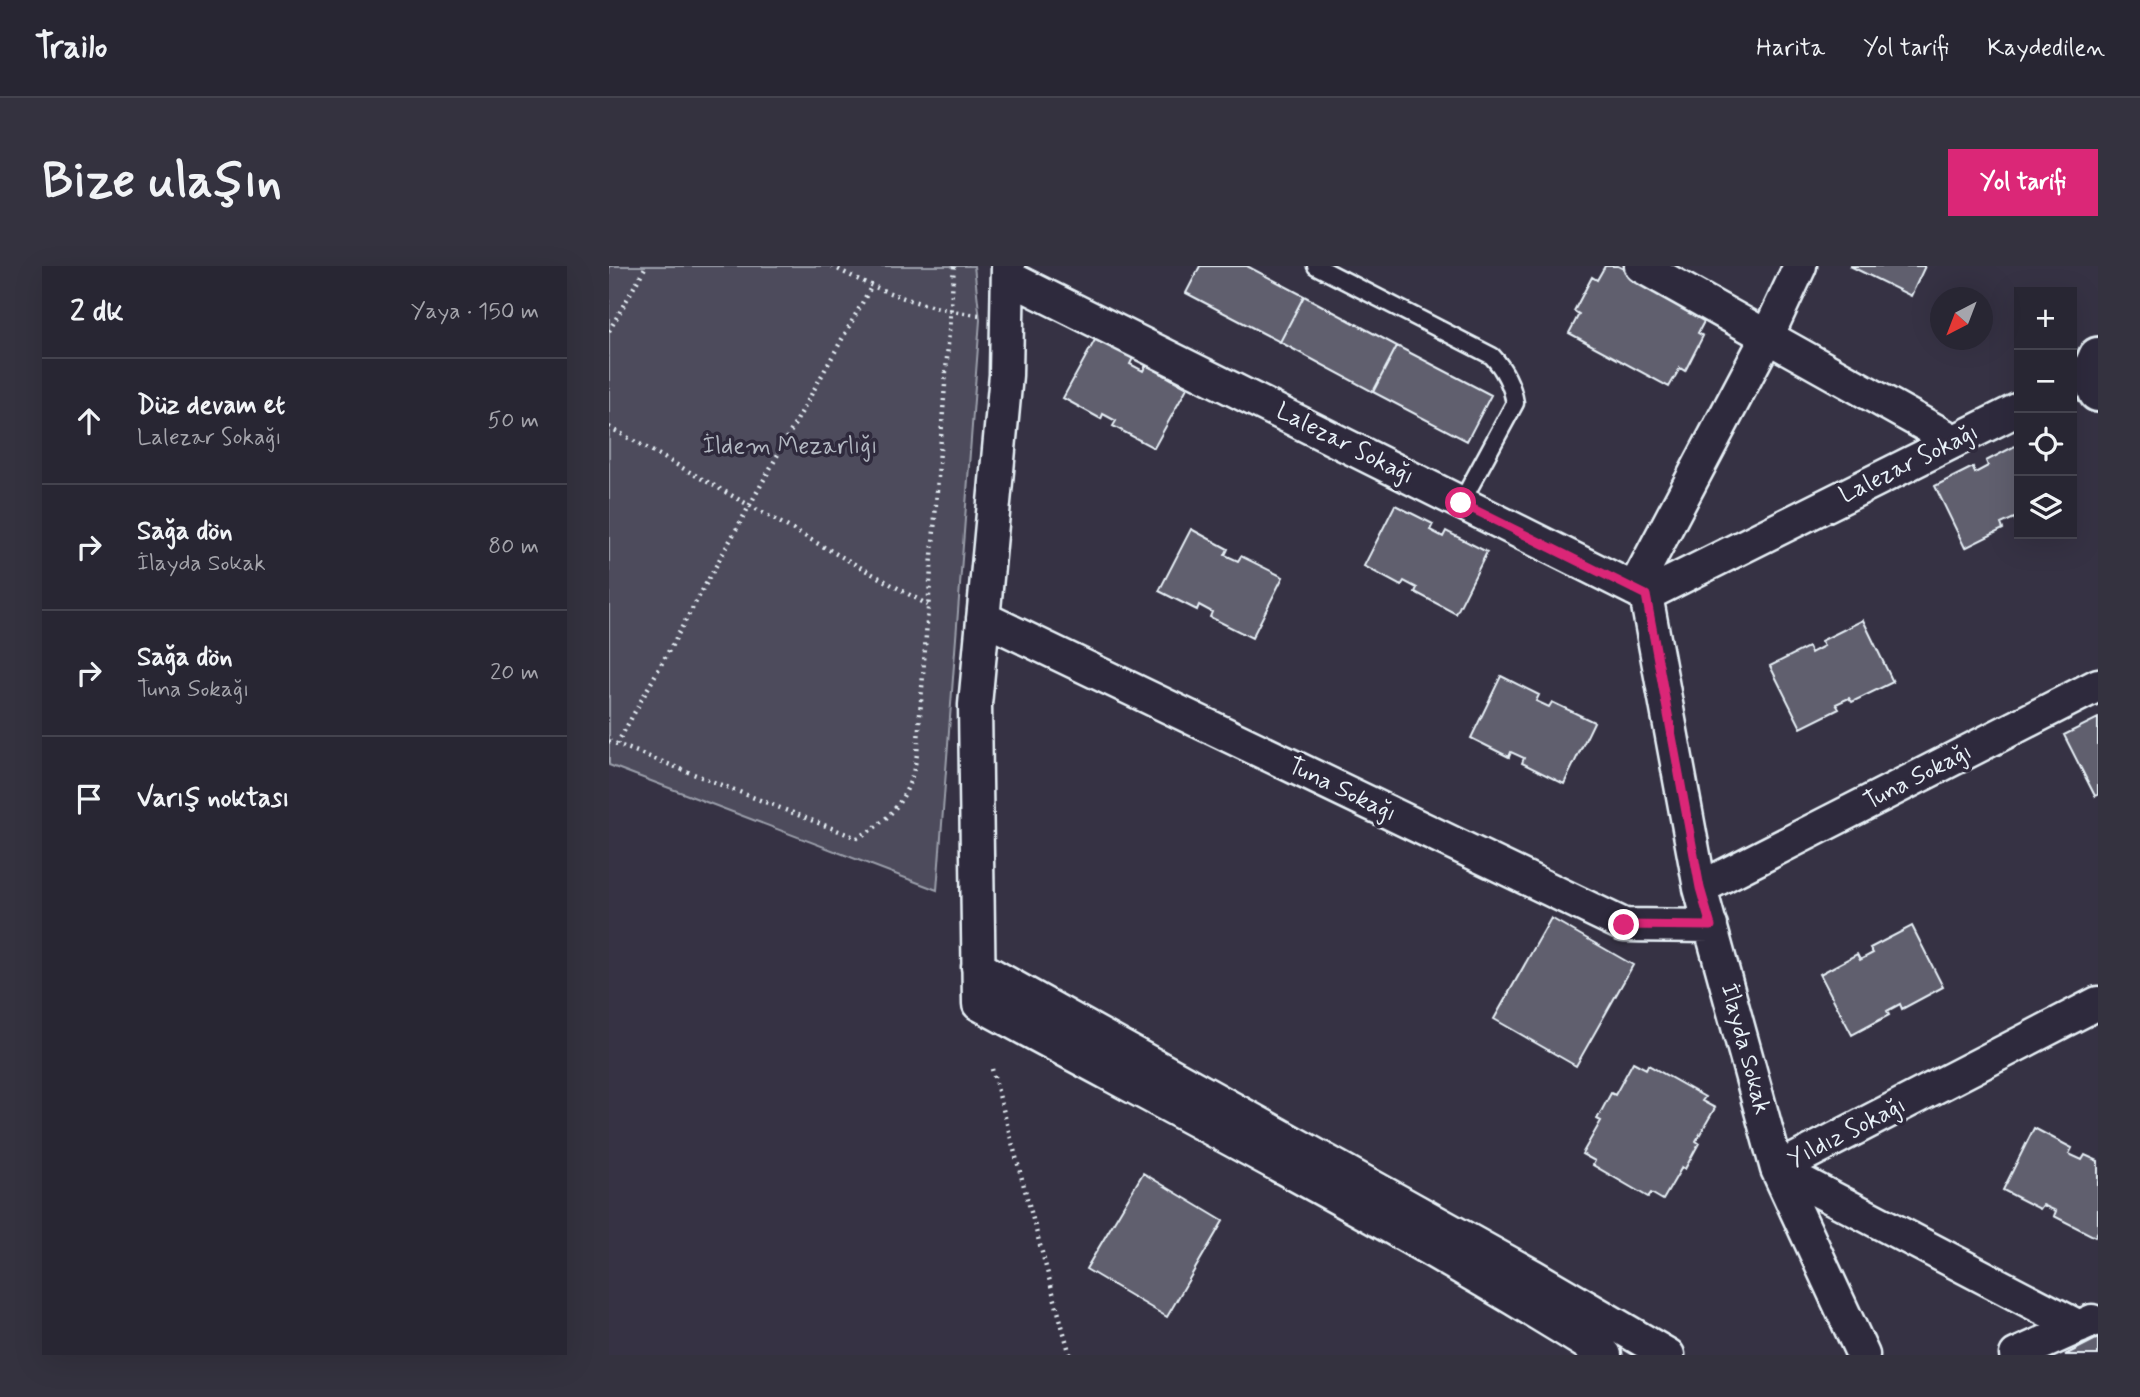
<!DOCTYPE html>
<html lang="tr">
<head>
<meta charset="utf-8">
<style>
  body { margin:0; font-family:Mynerve,sans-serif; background:#34323f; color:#f1f3f6 }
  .controls { position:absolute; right:21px; top:21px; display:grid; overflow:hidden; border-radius:0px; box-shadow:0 7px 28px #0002 }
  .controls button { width:63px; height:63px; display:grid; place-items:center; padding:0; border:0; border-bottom:2px solid #44434e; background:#282633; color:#f1f3f6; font:35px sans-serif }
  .compass { position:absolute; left:1321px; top:21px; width:63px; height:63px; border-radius:50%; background:#282633; box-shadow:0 7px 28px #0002; rotate:222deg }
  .stop { position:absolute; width:21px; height:21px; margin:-16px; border:5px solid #db2777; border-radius:50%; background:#fff }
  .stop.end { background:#db2777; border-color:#fff; box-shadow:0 2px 7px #0008 }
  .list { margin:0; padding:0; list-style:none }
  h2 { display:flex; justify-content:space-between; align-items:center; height:91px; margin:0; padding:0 28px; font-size:30px }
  h2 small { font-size:23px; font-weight:400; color:#a5a5ac }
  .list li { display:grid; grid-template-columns:46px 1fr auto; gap:21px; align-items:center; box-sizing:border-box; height:126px; padding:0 28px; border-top:2px solid #44434e }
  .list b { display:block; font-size:26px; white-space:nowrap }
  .list p { margin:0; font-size:23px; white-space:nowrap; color:#a5a5ac }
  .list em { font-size:23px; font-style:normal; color:#a5a5ac }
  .icon { flex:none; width:38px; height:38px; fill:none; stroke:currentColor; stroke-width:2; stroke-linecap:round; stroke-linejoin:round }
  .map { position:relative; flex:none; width:1489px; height:1089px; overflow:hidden; border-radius:0px }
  header { display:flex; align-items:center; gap:42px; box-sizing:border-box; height:98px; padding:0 35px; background:#282633; border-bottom:2px solid #44434e }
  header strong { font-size:33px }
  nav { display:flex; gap:38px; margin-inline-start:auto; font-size:24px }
  .intro { display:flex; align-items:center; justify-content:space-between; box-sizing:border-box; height:168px; padding:0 42px }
  h1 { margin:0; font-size:49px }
  .button { padding:18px 32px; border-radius:0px; background:#db2777; color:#fff; font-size:24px; font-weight:700 }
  main { display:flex; gap:42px; padding:0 42px }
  aside { flex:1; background:#282633; border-radius:0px; box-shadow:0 7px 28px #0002 }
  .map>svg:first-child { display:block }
</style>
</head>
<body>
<header>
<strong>Trailo</strong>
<nav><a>Harita</a><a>Yol tarifi</a><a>Kaydedilen</a></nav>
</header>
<div class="intro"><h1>Bize ulaşın</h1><a class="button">Yol tarifi</a></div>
<main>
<aside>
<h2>2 dk<small>Yaya · 150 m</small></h2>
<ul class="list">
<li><svg class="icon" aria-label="ahead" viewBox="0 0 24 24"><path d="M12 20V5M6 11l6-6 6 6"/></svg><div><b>Düz devam et</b><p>Lalezar Sokağı</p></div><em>50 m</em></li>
<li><svg class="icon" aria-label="right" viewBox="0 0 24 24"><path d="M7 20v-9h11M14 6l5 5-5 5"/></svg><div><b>Sağa dön</b><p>İlayda Sokak</p></div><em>80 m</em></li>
<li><svg class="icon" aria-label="right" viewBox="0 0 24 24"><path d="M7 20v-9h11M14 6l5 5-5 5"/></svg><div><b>Sağa dön</b><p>Tuna Sokağı</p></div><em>20 m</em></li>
<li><svg class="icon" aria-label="arrive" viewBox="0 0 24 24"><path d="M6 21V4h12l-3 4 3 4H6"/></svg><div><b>Varış noktası</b></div></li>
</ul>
</aside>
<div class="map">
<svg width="1489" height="1089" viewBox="0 0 1489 1089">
  <rect width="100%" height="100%" fill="#363244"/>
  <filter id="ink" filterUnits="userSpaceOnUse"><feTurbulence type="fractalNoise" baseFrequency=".0143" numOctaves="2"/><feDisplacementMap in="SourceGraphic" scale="14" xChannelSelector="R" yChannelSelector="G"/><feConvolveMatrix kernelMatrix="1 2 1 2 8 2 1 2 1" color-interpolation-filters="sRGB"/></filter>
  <g filter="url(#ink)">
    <path fill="#4d4b5c" stroke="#9a9eaa" stroke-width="2" d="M0,0H365L371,54L328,624L0,499Z"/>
    <path fill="#605e6e" stroke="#e8f1f8" stroke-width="2" d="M591,0H638L695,30L671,76L577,27Z
      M996,0H1009L1099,48L1089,67L1094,70L1076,105L1071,102L1060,121L960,67L970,48L965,45L983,11L988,14Z
      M1241,0H1316L1302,30Z
      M695,30L788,80L764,126L671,76Z
      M487,72L524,92L521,98L534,105L537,99L578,122L545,182L504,160L507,155L494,148L492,153L454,132Z
      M788,80L882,129L858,175L764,126Z
      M1410,178V255L1407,256L1405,252L1392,258L1394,263L1356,282L1326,220L1364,201L1366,207L1379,200L1377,195Z
      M786,239L824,258L821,264L834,271L837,265L878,286L847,348L806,326L808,322L795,315L792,320L755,300Z
      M582,263L619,283L616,289L629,295L632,290L674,311L643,372L601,351L603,346L590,339L588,344L550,325Z
      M1254,354L1284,416L1243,436L1240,432L1227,438L1230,443L1192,462L1161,400L1199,381L1202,387L1215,380L1212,375Z
      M892,410L930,429L927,435L940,441L943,436L985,456L955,518L913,497L915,492L902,486L900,491L862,472Z
      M1489,452V529L1486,530L1455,469Z
      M942,652L1024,699L967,800L885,753Z
      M1303,660L1334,721L1293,743L1291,738L1278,745L1280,749L1243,769L1211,708L1248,688L1251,694L1264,687L1261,682Z
      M1024,796L1037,803L1039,799L1096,831L1093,835L1106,842L1087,875L1090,877L1076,903L1073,901L1054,934L1042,927L1039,931L984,899L986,895L973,888L992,855L988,853L1002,827L1006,829Z
      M1425,862L1463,882L1460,888L1473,894L1476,889L1489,895V965L1486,971L1445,950L1447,945L1434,939L1431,943L1394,924Z
      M534,907L614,955L558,1051L477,1003Z
      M1489,1072V1089H1456Z"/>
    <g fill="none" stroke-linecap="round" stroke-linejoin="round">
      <defs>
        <path id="service" d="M707,0L883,90C896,104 903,118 906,137L852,237"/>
        <path id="minor" d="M399,0L397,109L366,439L370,738C580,852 794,961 996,1089
          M1032,0L1345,175
          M399,11L1037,329L1410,143
          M1025,323L1155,77L1191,0
          M1037,329L1091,622L1168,903L1470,1061
          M374,352L1015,659L1102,660
          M1091,622L1489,419
          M369,701L924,1010L1059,1089
          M1254,1089L1168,903L1489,737
          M1407,1089L1483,1055"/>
        <path id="tertiary" d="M1489,91L1482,107L1489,126"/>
      </defs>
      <use href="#service" stroke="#e8f1f8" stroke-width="21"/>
      <use href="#minor" stroke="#e8f1f8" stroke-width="37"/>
      <use href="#tertiary" stroke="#e8f1f8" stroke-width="44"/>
      <path stroke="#e8f1f8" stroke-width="4.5" stroke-dasharray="2 5" stroke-linecap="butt" d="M223,0C269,25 317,43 370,49
        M0,65L37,0
        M0,161L319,339
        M0,475L248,572C284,554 302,527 308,488L345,0
        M8,478L262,21
        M383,803L461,1089"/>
      <use href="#service" stroke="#2f2a3d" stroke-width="16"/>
      <use href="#minor" stroke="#2f2a3d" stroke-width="32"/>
      <use href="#tertiary" stroke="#2f2a3d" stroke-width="38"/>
    </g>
  </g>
  <g fill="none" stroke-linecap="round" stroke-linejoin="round" filter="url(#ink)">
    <path stroke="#db2777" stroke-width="9" d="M852,237L1037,329L1091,622L1102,660L1015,659"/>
  </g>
  <g text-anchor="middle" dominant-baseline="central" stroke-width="7" stroke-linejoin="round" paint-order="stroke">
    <g font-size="24" fill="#e8f1f8" stroke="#2f2a3d">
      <text transform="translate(736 178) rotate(27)">Lalezar Sokağı</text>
      <text transform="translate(1300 198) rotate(-26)">Lalezar Sokağı</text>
      <text transform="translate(1309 511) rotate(-27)">Tuna Sokağı</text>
      <text transform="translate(733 524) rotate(26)">Tuna Sokağı</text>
      <text transform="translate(1136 783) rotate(75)">İlayda Sokak</text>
      <text transform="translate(1238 867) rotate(-27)">Yıldız Sokağı</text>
    </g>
    <g font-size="24" fill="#b2b7c1" stroke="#2f2a3d">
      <text x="181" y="180">İldem Mezarlığı</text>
    </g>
  </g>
</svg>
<div class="controls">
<button>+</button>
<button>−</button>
<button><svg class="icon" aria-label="locate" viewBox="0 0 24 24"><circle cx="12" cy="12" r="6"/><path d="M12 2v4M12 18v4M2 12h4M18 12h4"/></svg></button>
<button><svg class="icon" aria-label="layers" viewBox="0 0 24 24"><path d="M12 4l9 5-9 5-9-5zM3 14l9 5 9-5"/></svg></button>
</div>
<svg class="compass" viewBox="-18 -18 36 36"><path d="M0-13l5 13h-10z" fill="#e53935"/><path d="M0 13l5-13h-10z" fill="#a5a5ac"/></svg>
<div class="stop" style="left:852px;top:237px"></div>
<div class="stop end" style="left:1015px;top:659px"></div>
</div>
</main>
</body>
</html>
